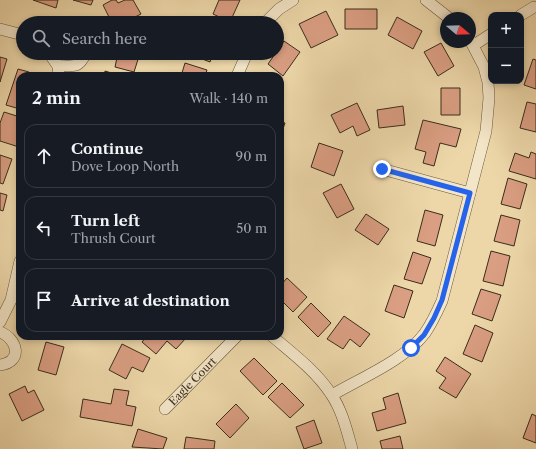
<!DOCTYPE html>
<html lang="en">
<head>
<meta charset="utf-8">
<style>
  body { margin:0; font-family:"Libre Caslon Text",serif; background:#242831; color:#f1f3f6 }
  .controls { position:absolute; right:12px; top:12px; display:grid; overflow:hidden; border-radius:8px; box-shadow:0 2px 6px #0003 }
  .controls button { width:36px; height:36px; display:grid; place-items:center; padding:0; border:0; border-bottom:1px solid #363941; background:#171b24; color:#f1f3f6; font:20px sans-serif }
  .compass { position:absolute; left:440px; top:12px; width:36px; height:36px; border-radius:50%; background:#171b24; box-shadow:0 2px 6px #0003; rotate:109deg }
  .stop { position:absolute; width:12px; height:12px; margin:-9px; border:3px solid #2563eb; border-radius:50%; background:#fff }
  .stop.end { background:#2563eb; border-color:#fff; box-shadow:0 1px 4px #0008 }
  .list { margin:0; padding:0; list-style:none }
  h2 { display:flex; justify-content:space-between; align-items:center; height:52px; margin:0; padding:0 16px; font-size:17px }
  h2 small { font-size:13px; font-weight:400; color:#9ea1a6 }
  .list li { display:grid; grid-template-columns:26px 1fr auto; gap:12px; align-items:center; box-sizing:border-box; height:64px; margin:0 8px 8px; padding:0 8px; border:1px solid #363941; border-radius:12px }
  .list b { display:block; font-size:15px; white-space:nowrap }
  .list p { margin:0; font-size:13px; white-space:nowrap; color:#9ea1a6 }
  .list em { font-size:13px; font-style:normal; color:#9ea1a6 }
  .icon { flex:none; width:22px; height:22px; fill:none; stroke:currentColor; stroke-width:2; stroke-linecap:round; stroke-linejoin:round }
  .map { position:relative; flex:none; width:536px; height:449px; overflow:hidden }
  .search { position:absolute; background:#171b24; box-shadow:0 2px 6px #0003; left:16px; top:16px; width:268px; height:44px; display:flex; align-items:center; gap:10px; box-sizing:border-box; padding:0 14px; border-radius:22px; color:#9ea1a6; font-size:15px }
  .panel { position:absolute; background:#171b24; box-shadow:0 2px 6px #0003; left:16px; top:72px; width:268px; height:268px; border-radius:12px }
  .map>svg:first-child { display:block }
</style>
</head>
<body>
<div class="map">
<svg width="536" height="449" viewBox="0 0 536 449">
  <rect width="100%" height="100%" fill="#edd7a9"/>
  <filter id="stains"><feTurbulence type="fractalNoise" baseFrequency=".005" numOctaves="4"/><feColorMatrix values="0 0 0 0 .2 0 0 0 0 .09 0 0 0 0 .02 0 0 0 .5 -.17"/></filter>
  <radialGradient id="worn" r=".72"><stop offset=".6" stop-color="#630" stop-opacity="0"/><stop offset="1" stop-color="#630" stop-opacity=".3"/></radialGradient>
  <path fill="#da9e82" stroke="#392d1b" d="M33,0H58L56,8Z
    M73,0H93L91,5Z
    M112,0H116L118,3L125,0H133L141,14L123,23H112L103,5Z
    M219,0H240L230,22L213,14Z
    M345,9H377V29H345Z
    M326,11L338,35L311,48L299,24Z
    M397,17L422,31L413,49L388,35Z
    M284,41L300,52L283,76L268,64Z
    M441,43L454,66L438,76L424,52Z
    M118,53H140L134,72L115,67Z
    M193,53H213L210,62L192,55Z
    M0,57L7,59L0,82Z
    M533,59L536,60V89L524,85Z
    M185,63L207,70L205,76H181Z
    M18,69L29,72L28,76H20V109L6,105Z
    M105,71L121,76H104Z
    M441,88H460V115H441Z
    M527,102L536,104V132L520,128Z
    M357,103L370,130L357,136L353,126L340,133L331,115Z
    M403,106L405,125L379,128L377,110Z
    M4,112L20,117L19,147L0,141V123Z
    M423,120L461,129L456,147L440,143L434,166L423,163L426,152L415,149Z
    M280,121L285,123L280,137Z
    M319,143L343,151L334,176L311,167Z
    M531,152L536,154V179L509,171L515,153L529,158Z
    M0,155L12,159L3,184L0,183Z
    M508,178L527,184L520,209L501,204Z
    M341,184L354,209L337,218L323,193Z
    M0,193L7,195L3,211L0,210Z
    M425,210L443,215L435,246L417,241Z
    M366,214L389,229L378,245L355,230Z
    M501,215L520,220L514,246L494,241Z
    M491,251L510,256L503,286L483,281Z
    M413,252L431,258L422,284L404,279Z
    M287,278L307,297L293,312L280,299V286Z
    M394,285L413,291L404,318L385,311Z
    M481,289L501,295L492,321L472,314Z
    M311,303L331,323L318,337L298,317Z
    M344,316L370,334L360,347L350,339L343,349L327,339Z
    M475,325L493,333L482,362L463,354Z
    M147,336H184L186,338L176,349L167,341L156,354L142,342Z
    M46,342L64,347L56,375L38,370Z
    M122,344L150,358L143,372L132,367L126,379L109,370Z
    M445,357L471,374L456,398L439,388L446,378L436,371Z
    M254,358L277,381L263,395L240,371Z
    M282,383L304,405L290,418L268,397Z
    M25,386L28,393L34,390L44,410L22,421L9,394Z
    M114,389L129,391L126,405L136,407L132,426L80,417L83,399L111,404Z
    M398,393L406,423L377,431L372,413L386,409L383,398Z
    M236,404L249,418L230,438L216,424Z
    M532,414L536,416V443L523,438Z
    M314,420L322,443L304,449L296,427Z
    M138,429L167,438L163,449L132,447Z
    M400,436L403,449H382L380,441Z
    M186,437L215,441L214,449H184Z"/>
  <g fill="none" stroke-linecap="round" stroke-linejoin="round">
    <defs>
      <g id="street">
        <path d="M426,0L449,18"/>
        <path d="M521,15L534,7"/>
        <path d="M265,23L279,9L293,0"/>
        <path d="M0,29L23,35"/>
        <path d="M474,45L491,34"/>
        <path d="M49,53L58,66L59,76"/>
        <path d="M58,66C73,65 78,70 86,53"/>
        <path d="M237,76L247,53"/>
        <path d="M382,169L470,193"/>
        <path d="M0,322L11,300L20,261"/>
        <path d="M0,332C18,339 23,362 0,365"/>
        <path d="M272,336C293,354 316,371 331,394C342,410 347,431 352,449"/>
        <path d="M332,395C361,378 405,360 425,333C432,323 437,312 442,301L486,131L489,98L488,82L484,67L470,40"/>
        <path id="s1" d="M165,409L237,336"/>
      </g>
    </defs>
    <use href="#street" stroke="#66583e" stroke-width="12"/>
    <use href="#street" stroke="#f3e5c7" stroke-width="11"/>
  </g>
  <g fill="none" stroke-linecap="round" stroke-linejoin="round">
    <path stroke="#2563eb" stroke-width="5" d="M382,169L470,193L442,300L434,318L424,335L411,348"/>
  </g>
  <g text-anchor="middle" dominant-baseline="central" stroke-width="3" stroke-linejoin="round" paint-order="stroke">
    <g font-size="11" fill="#392d1b" stroke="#f3e5c7">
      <text stroke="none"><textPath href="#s1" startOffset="39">Eagle Court</textPath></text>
    </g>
  </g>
  <rect width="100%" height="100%" filter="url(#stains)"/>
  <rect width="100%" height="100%" fill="url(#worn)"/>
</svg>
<div class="controls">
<button>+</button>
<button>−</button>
</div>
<svg class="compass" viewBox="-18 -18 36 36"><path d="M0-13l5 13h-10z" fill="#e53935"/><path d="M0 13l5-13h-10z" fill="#9ea1a6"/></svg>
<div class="stop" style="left:411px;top:348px"></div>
<div class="stop end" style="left:382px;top:169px"></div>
<div class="search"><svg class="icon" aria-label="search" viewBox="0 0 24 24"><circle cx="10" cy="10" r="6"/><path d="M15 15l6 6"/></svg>Search here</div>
<section class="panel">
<h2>2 min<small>Walk · 140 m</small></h2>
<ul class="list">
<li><svg class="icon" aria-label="ahead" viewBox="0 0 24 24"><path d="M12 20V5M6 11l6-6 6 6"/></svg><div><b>Continue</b><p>Dove Loop North</p></div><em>90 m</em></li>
<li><svg class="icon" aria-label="left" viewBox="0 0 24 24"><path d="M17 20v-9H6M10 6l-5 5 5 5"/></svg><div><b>Turn left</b><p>Thrush Court</p></div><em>50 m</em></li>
<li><svg class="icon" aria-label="arrive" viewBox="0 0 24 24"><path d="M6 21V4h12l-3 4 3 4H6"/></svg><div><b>Arrive at destination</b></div></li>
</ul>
</section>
</div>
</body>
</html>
